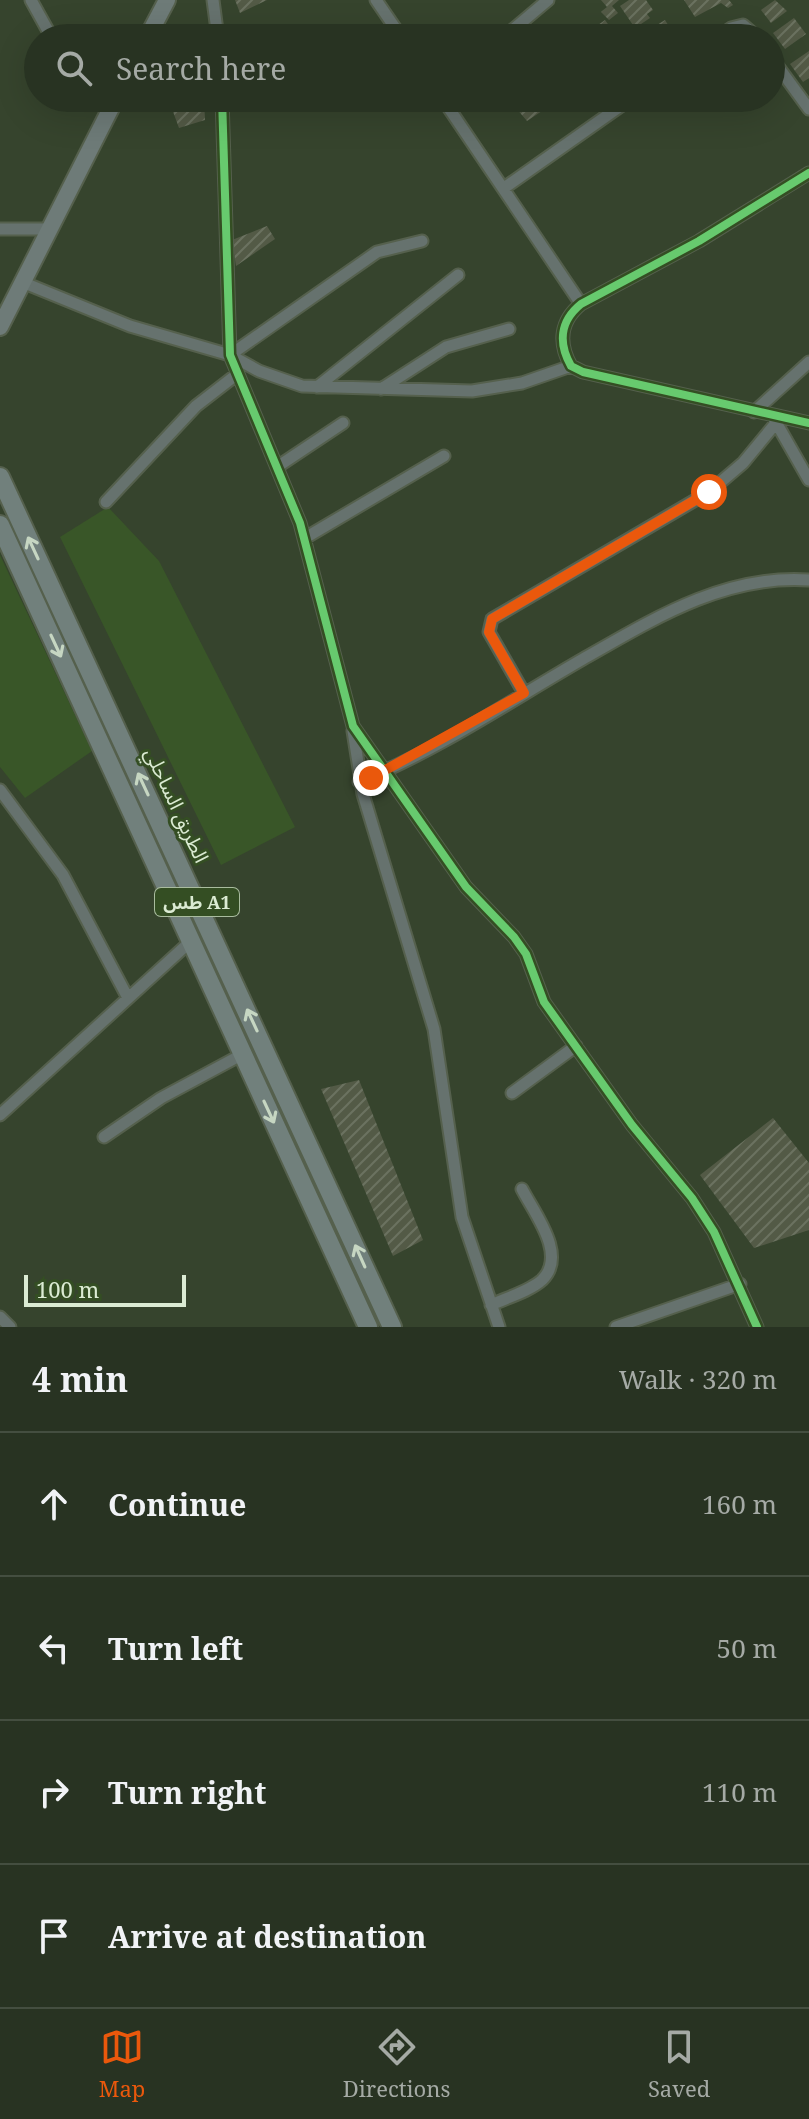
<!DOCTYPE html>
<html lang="en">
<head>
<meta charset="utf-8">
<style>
  body { margin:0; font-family:"Noto Serif","Noto Sans Arabic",serif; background:#343f2f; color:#f1f3f6 }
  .scale { position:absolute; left:24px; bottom:20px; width:162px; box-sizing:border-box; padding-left:8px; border:4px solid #dbebd3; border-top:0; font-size:22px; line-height:28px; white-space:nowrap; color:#dbebd3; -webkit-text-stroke:6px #344e23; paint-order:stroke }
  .stop { position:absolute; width:24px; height:24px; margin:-18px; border:6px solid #ea580c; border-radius:50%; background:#fff }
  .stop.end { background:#ea580c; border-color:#fff; box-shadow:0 2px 8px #0008 }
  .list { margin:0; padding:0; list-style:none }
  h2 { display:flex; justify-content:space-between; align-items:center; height:104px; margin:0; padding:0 32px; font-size:34px }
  h2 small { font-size:26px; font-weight:400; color:#a5aaa5 }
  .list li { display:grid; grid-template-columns:52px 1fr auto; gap:24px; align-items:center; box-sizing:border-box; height:144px; padding:0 32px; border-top:2px solid #444e40 }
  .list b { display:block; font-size:30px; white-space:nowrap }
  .list em { font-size:26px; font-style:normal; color:#a5aaa5 }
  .icon { flex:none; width:44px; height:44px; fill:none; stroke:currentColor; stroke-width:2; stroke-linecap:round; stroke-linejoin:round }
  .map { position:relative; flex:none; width:809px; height:1327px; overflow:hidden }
  .search { position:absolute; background:#283322; box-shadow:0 8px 32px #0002; left:24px; right:24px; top:24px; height:88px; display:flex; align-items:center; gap:20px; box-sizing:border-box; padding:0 28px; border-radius:44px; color:#a5aaa5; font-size:30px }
  .sheet { height:680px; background:#283322 }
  nav { display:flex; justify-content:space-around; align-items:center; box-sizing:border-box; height:112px; border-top:2px solid #444e40; background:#283322; font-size:22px; color:#a5aaa5 }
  nav a { display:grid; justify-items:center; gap:4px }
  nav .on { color:#ea580c }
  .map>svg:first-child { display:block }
</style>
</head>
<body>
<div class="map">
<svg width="809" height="1327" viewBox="0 0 809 1327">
  <defs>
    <pattern id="building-hatch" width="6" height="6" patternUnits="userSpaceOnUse" patternTransform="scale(2)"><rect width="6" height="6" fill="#535a46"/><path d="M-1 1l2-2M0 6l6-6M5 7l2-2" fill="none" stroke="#6b7260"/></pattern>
  </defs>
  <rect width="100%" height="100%" fill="#36442d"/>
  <path fill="#395628" d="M108,507L159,561L295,827L221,865L60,537Z
    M0,555L92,751L25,798L0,767Z"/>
  <path fill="url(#building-hatch)" d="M235,0H267L240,13Z
    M601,0H619L612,6L618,13L609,20L601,12L607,7Z
    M629,0H646L653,10L647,14L650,18L635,28L620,6Z
    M684,0H729L733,5L728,8L721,3L695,17Z
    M775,0L787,11L771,23L761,10Z
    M794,18L806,34L785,49L773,33Z
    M605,20L618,38H580Z
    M665,20L675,36L648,38L644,33Z
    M809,51V78L803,82L790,64Z
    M168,98H204L205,120L179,128Z
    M516,98H555L557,101L527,121L510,101Z
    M267,226L275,239L236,266L232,240Z
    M359,1080L423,1240L393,1256L321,1089Z
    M773,1118L809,1163V1230L754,1248L700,1175Z"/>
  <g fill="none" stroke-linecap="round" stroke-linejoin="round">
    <defs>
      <path id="minor" d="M31,0L52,38
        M213,0L218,38
        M376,0L402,38
        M503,38L548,0
        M717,38L731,28L743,25L758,38
        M771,57L809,109
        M222,98L230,355L300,523L353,726L466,887L514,937L526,954L544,1002L632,1125L692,1198L714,1232L757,1327
        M442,98L581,304
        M809,173L699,241L581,304C560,321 558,343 571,366L583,372L809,423
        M504,188L632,98
        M0,229H48
        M22,282L130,326L230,355L259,371L302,386L472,391L522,383L571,366
        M230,355L377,252L422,241
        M317,387L458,275
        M381,389L446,347L509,329
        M754,412L809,362
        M773,417L809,480
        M277,467L343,423
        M106,502L196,406L236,375
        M305,538L444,456
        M524,693L489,632L492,619L709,492L743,463L776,423
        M353,731L363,794L434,1029L462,1217L499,1327
        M359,782C438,750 510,701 583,659C653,619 725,574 809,580
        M0,790L63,875L128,998
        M512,1093L576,1046
        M0,1115L191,941
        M104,1137L161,1098L243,1054
        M491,1305C506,1298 530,1291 542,1280C568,1255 534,1213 522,1189
        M0,1317L10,1327
        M616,1327L740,1284"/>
      <path id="secondary" d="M147,38L167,0
        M0,327L116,98"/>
      <path id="trunk" d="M0,477L392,1327
        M0,525L368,1327"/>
    </defs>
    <use href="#minor" stroke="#55604d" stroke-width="15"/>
    <use href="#secondary" stroke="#55604d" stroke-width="20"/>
    <use href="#trunk" stroke="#55604d" stroke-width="22"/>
    <use href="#minor" stroke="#66726e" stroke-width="11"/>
    <use href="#secondary" stroke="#6e7b78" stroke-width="16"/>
    <use href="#trunk" stroke="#71807c" stroke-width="18"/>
    <defs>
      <path id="cycleway" d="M222,98L230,355L300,523L353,726L466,887L514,937L526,954L544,1002L632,1125L692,1198L714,1232L757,1327
        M809,173L699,241L581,304C560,321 558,343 571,366L583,372L809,423"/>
    </defs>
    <use href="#cycleway" stroke="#344e23" stroke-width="13"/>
    <use href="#cycleway" stroke="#67ca6e" stroke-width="8"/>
  </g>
  <defs><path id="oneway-shaft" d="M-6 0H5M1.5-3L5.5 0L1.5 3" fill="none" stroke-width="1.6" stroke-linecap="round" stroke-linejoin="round" transform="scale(2)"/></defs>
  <g stroke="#c6d6c2">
    <use href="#oneway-shaft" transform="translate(33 548) rotate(-115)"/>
    <use href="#oneway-shaft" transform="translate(56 646) rotate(65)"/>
    <use href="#oneway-shaft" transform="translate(143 784) rotate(-115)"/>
    <use href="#oneway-shaft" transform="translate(252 1020) rotate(-115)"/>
    <use href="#oneway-shaft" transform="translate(269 1112) rotate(65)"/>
    <use href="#oneway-shaft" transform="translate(360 1256) rotate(-114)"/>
  </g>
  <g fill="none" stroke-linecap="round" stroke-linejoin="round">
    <path stroke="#ea580c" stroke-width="10" d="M371,778L524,693L489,632L492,619L709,492"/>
  </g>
  <g text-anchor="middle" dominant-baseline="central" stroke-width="6" stroke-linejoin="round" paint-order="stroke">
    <rect fill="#344e23" stroke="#a9bc9e" stroke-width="2" x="155" y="888" width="84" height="28" rx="6"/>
    <g font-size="18" font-weight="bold" fill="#dbebd3">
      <text x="197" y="902">طس A1</text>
    </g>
    <g font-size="20" fill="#dbebd3" stroke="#344e23">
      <text transform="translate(177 805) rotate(65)">الطريق الساحلي</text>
    </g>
  </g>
</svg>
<div class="scale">100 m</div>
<div class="stop" style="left:709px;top:492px"></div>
<div class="stop end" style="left:371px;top:778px"></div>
<div class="search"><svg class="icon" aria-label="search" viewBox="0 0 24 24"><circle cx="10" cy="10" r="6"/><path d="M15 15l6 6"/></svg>Search here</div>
</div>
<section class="sheet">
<h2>4 min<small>Walk · 320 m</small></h2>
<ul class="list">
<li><svg class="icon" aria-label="ahead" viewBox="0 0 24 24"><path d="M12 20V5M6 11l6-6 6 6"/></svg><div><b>Continue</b></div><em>160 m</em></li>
<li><svg class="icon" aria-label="left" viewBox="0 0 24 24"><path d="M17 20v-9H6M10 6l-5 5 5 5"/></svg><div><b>Turn left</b></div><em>50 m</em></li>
<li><svg class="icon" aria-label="right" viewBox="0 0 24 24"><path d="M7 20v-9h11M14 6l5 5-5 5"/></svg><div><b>Turn right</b></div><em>110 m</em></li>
<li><svg class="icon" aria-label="arrive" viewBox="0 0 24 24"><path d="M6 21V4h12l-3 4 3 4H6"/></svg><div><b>Arrive at destination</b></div></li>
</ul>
</section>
<nav>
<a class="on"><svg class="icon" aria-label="map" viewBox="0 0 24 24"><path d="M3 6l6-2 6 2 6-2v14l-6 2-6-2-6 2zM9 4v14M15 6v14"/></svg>Map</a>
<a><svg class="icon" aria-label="directions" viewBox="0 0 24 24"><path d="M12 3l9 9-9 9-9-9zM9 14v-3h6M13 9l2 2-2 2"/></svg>Directions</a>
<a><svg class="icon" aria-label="saved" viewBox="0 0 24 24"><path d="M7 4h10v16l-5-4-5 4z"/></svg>Saved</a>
</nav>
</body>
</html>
